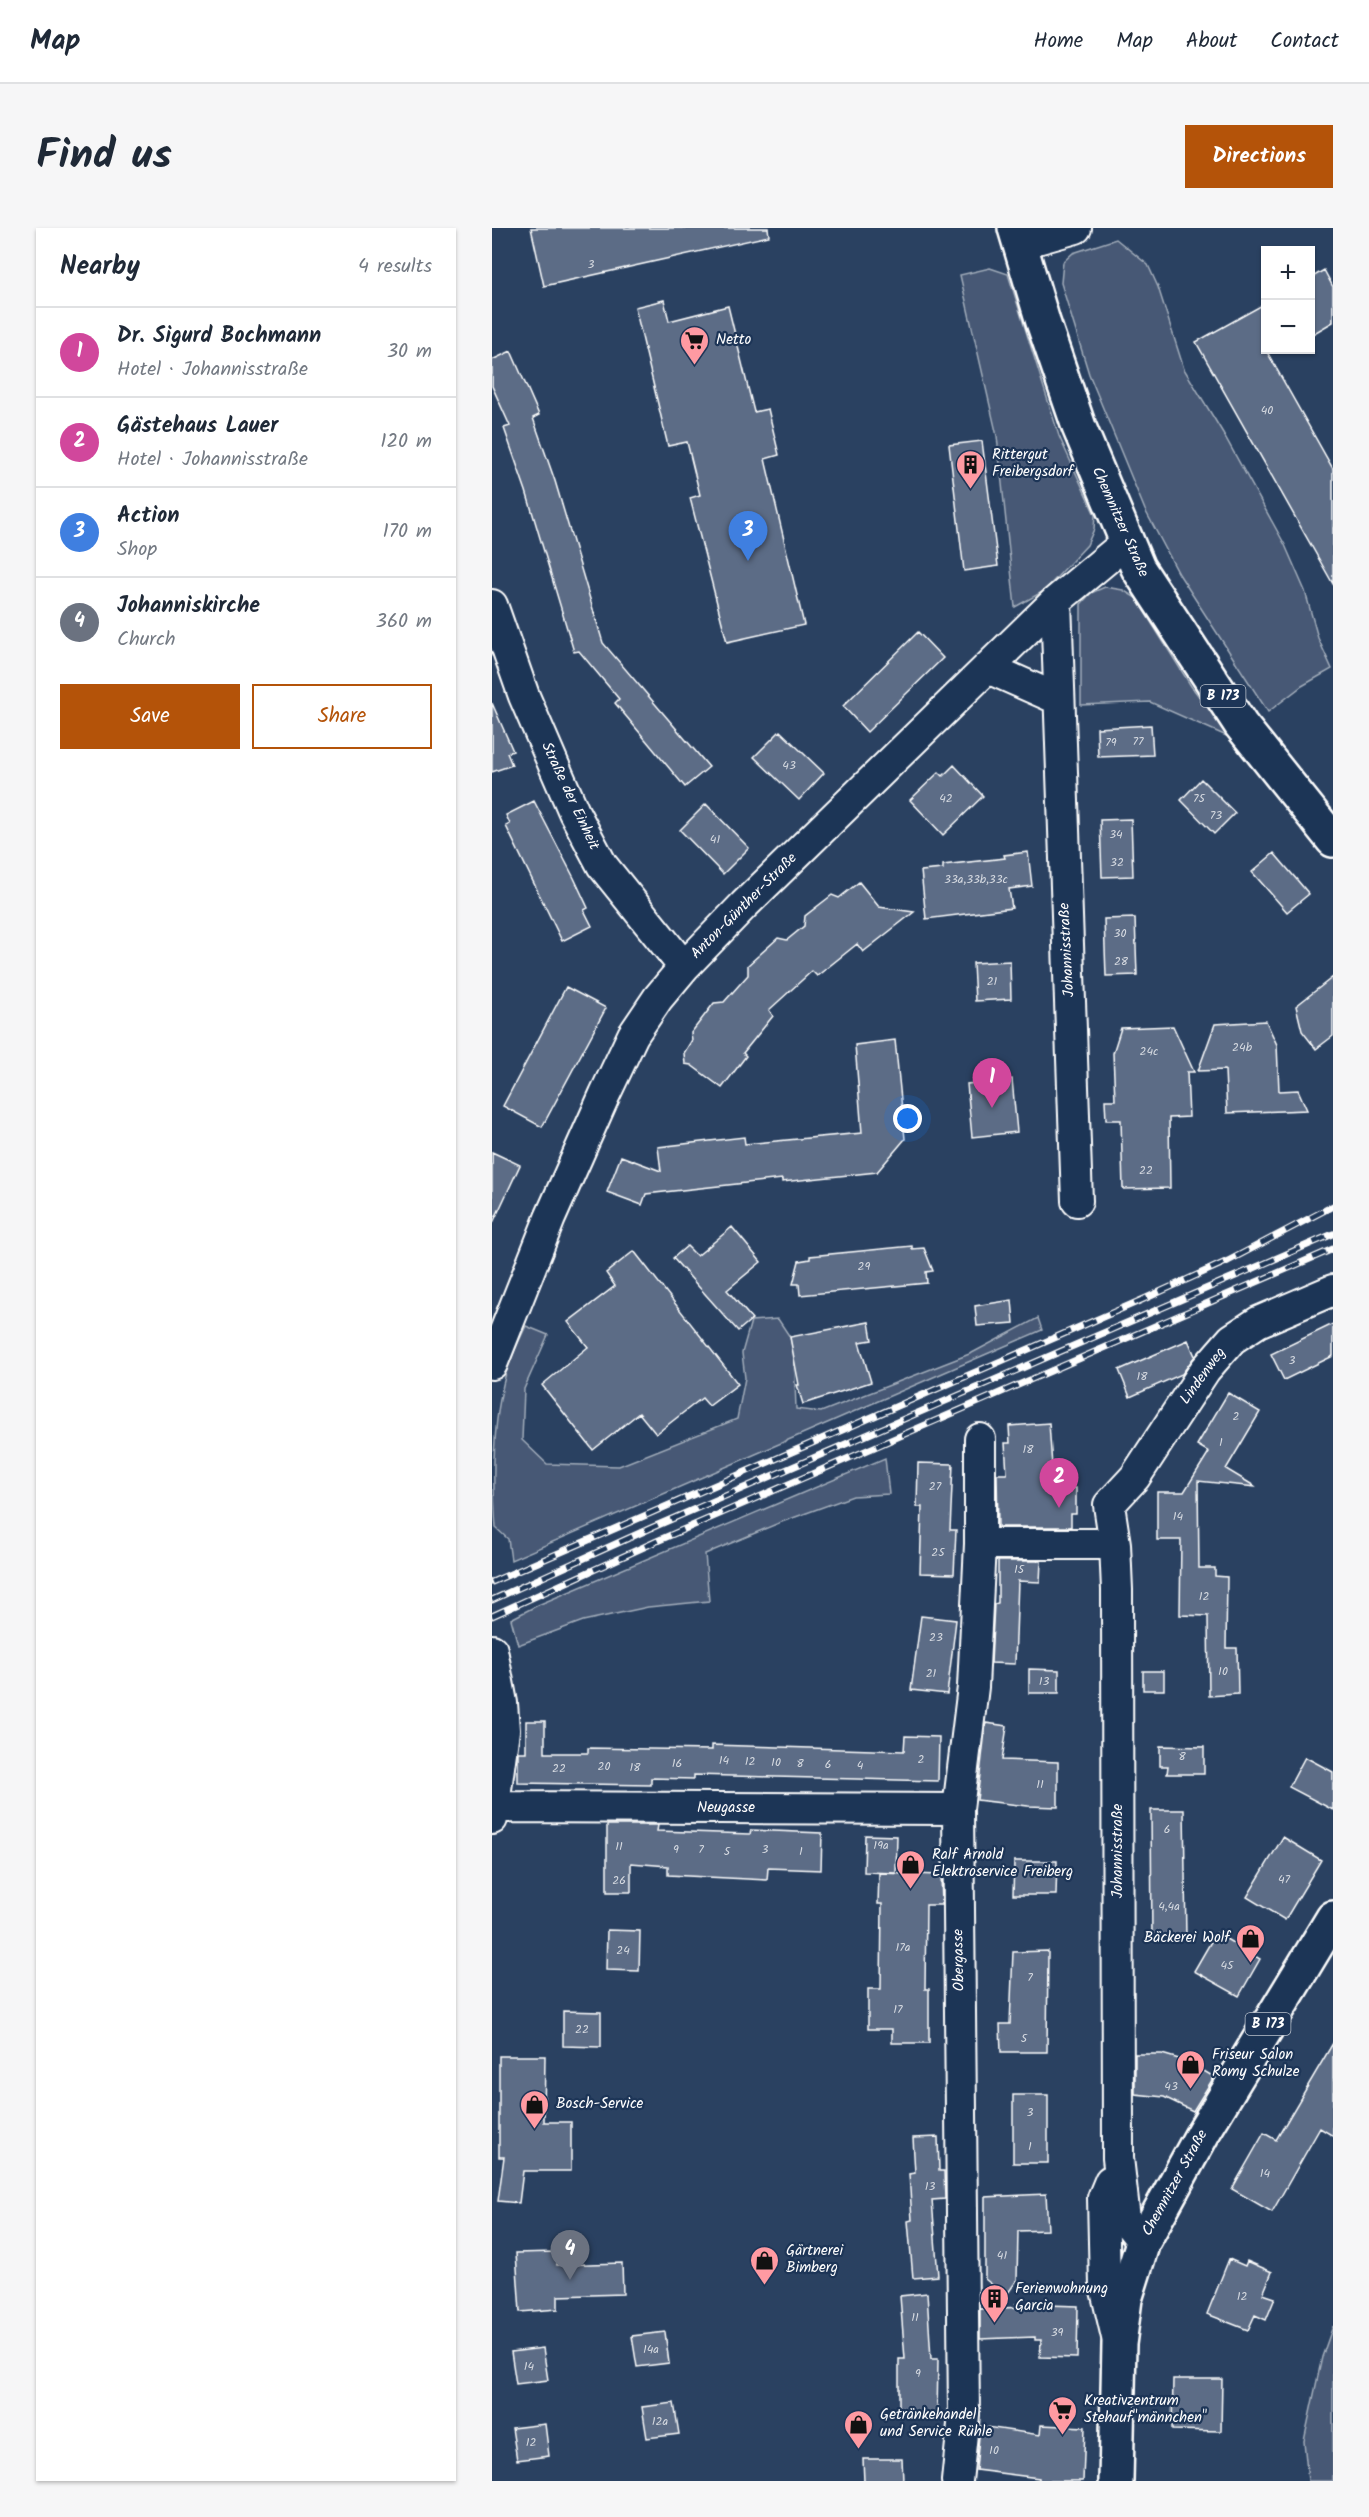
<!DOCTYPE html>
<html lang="en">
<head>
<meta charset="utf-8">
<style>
  body { margin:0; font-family:Kalam,sans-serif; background:#f6f6f7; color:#1f2937 }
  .controls { position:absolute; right:18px; top:18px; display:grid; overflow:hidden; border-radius:0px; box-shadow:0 2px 4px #0004 }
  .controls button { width:54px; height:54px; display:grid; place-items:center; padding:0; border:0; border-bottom:2px solid #e0e1e3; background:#fff; color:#1f2937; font:30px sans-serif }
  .you { position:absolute; left:416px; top:891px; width:21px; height:21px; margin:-15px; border:4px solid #fff; border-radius:50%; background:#1a73e8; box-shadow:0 0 0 9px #1a73e833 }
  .badge { display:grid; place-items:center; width:39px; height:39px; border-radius:50%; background:#b45309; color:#fff; font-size:20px; font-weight:700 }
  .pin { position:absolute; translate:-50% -50px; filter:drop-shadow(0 2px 3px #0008) }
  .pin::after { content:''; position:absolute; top:32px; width:21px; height:18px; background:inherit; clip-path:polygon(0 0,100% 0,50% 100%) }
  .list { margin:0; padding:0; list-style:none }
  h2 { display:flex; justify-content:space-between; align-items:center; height:78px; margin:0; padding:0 24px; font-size:26px }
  h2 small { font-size:20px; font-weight:400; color:#747a83 }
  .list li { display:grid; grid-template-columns:39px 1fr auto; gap:18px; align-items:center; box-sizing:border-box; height:90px; padding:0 24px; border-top:2px solid #e0e1e3 }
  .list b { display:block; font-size:22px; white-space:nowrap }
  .list p { margin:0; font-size:20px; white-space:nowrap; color:#747a83 }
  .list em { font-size:20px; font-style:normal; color:#747a83 }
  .actions { display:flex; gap:12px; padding:18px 24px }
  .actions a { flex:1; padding:14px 0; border:2px solid #b45309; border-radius:0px; text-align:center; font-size:21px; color:#b45309 }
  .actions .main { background:#b45309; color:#fff }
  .map { position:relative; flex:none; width:841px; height:2253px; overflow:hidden; border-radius:0px }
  header { display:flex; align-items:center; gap:36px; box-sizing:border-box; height:84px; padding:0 30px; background:#fff; border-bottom:2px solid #e0e1e3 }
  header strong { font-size:28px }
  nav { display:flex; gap:33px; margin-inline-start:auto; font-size:21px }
  .intro { display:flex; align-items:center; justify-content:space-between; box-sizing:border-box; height:144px; padding:0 36px }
  h1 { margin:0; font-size:42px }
  .button { padding:15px 27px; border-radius:0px; background:#b45309; color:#fff; font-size:21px; font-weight:700 }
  main { display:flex; gap:36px; padding:0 36px }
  aside { flex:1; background:#fff; border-radius:0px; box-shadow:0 2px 4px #0004 }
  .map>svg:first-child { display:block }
</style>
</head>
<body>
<header>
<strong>Map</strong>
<nav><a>Home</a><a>Map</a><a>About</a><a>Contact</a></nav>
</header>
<div class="intro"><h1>Find us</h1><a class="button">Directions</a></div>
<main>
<aside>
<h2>Nearby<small>4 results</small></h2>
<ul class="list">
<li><span class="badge" style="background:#d1479c">1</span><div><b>Dr. Sigurd Bochmann</b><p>Hotel · Johannisstraße</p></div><em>30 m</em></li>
<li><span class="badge" style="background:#d1479c">2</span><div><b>Gästehaus Lauer</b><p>Hotel · Johannisstraße</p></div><em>120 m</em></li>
<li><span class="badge" style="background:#3f7fe0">3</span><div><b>Action</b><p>Shop</p></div><em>170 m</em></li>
<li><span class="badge" style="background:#6b7280">4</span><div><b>Johanniskirche</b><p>Church</p></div><em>360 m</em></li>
</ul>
<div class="actions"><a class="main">Save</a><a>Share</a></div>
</aside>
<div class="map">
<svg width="841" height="2253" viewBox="0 0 841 2253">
  <rect width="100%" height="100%" fill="#2a4161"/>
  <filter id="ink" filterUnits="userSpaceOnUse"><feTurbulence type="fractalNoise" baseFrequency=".0167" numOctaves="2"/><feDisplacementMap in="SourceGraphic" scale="12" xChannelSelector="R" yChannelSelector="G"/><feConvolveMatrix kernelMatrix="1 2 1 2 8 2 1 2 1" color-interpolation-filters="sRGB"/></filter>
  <g filter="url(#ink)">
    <path fill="#465975" stroke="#a2acba" stroke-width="1.5" d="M624,11L656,37L666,59L692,141L731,205L793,317L813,363L826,410L840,441L810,458L776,484L687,346L653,282L597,146L569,55L571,34L581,25Z
      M498,40L516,46L567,208L603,287L602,301L595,317L552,363L523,379L505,208L468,47Z
      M613,359L631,362L644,370L699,458L739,510L658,474L589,477V376L599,365Z
      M546,1090L550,1102L19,1332L16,1311L4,1300C0,1249 0,1195 14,1145C19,1129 27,1113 34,1098L56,1107L32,1161L30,1212L55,1236L127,1238L245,1191L253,1150L250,1125L259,1093L286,1091L298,1109L302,1127L304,1181L329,1184L480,1125Z
      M393,1230L397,1266L361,1268L287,1295L213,1326L217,1373L156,1379L91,1393L26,1417L19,1391L46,1377Z
      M841,2098V2253H816L812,2213L830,2129Z"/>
    <path fill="#5b6c86" stroke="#fff" stroke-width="1.5" d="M39,0H276L277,8L52,58Z
      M832,42L841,59V94L819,107V50Z
      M172,72L177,93L236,78L262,184L276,181L287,227L273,231L312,397L235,414L198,270L208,267L195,214L176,218L143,79Z
      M774,75V122L841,241V356L704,114Z
      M19,123L47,187L41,190L63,253L111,415L217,539L193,559L123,475L127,471L87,423L82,424L34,263L12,200L18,198L0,158V132Z
      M490,213L506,338L472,343L457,217Z
      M426,404L451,430L375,504L351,478Z
      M0,475L21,523L15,525L20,537L0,544Z
      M659,497L661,527L606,529L605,500Z
      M288,503L332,545L307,572L262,529Z
      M462,537L491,568L451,607L418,572L447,544L451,548Z
      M709,551L743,585L722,606L689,572Z
      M42,573L82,650L96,680L92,682L100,698L70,713L14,598L18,596L14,587Z
      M214,576L257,620L231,646L188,602Z
      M639,591L641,648L610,649L608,592Z
      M536,624L540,658L517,661L520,680L434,691L429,643L451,641V637L513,630L512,627Z
      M782,625L817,666L795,684L760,644Z
      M367,654L387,679L422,684L371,724L365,716L325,748L320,743L277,782L281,788L251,825L254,828L230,860L199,837L193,836L192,825L200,812L199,805L222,775L232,774L256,747V737L286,710L295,712L312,698L313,688L340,667L347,670Z
      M643,690L645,747L614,748L612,691Z
      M518,733L519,771L483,773L481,735Z
      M841,749V808L824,821L810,803L804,778Z
      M74,759L114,780L50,899L11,878Z
      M774,793L785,817L787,863L806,862L815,882L735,885L733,842L706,843L723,796Z
      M681,798L702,844H695L697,889L677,890L678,960L631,961L629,892H614L613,872H623L621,825L629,800Z
      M403,812L413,911L385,944L290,954V951L154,966L150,977L115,964L129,928L169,943L166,919L252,909L253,916L370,905L363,817Z
      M520,851L525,904L480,909L475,856Z
      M0,924L28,937L0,997Z
      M240,999L269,1034L235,1062L260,1091L246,1103L181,1030L195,1018L205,1028Z
      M420,1018V1021L432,1020L441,1043L434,1044L435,1055L308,1067L307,1056H301L307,1033L318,1031V1028Z
      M142,1023L246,1156L217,1178L210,1170L164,1206L147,1185L101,1222L50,1157L96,1119L76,1094L123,1058L114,1045Z
      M520,1072L522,1095L485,1098L483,1078Z
      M377,1094L380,1112L367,1114L379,1154L311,1176L305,1157H307L298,1109Z
      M841,1096V1128L792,1152L779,1126Z
      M696,1112L703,1128L690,1146L638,1169L627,1142Z
      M736,1165L768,1184L734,1241L764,1259L706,1253L707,1340H723V1348L735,1349L734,1420H745L746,1466L717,1468L716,1388L688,1387L689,1312H665V1264H692L717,1224L705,1217Z
      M557,1195L561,1253L578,1252L579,1260H584V1286H579V1299H506L505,1246H515L513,1215H518L517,1198Z
      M426,1235L461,1236L458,1302H464L462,1346L428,1345L430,1279H425Z
      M506,1333H549L548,1354L526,1353L523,1436L499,1435L502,1376L506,1375Z
      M429,1388L464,1392L455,1466L419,1462Z
      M537,1441L567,1442V1465H537Z
      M651,1443H672V1462H651Z
      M34,1493H53V1525H96V1520L220,1522V1517L412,1523L413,1508L447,1509L446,1553L202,1547V1551L159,1550V1557L26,1555V1524H34Z
      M494,1495L515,1498L510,1532L566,1534V1579L536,1578L485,1572Z
      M668,1518L712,1519V1546H675L676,1538H668Z
      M813,1529L841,1544V1582L797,1559Z
      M659,1582H692L694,1710L660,1711Z
      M115,1597H166L165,1603L197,1604L258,1606L259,1602L330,1605L329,1642L276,1640L275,1652L176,1647V1638L139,1635V1664H115Z
      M373,1607L405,1608L404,1645L372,1644Z
      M791,1609L829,1632L793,1692L755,1669Z
      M522,1633H565L564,1667H521Z
      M387,1645L449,1647L450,1677H434L433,1761H437V1815H400V1801H376V1761H389L390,1676H386Z
      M115,1702L148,1703L147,1743L114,1742Z
      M724,1705L768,1731L747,1768L702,1743Z
      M556,1723L555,1824H509L508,1796H518L521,1724Z
      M71,1783L109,1784V1819L71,1818Z
      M841,1815V1908L828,1900L780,1984L740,1961L772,1905L784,1912Z
      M643,1826H670L697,1834L722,1849L701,1883L672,1869L643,1866Z
      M7,1828H53L52,1894H79V1943H31L27,1975L6,1973L12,1929H7Z
      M521,1867H556V1935H521Z
      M446,1909L447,1943H452L453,1971L440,1972L446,2048L421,2050L416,1993L420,1992L417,1946L423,1945L421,1910Z
      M554,1966L556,2002L526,2003L525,2052L514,2068L493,2051V1969Z
      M64,2024L65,2037L130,2035L131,2066L66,2068V2081L28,2084L24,2025Z
      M737,2031L753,2038L755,2033L780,2044L771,2066L783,2070L774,2092L763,2087L756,2102L715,2086Z
      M435,2065L439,2131H446L445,2188L407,2187V2131H413L408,2068Z
      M525,2076L586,2078L585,2130L548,2129L549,2112H543V2109L488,2111V2081L530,2079Z
      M173,2104L177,2135L145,2139L140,2108Z
      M51,2120L56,2152L24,2156L19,2124Z
      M681,2151H730L729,2203L680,2202Z
      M182,2175L187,2206L155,2210L150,2179Z
      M53,2196L57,2228L25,2232L20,2200Z
      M549,2197L593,2199L591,2253H547V2250L484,2242L488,2198L548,2207Z
      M371,2231H410L411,2253H372Z"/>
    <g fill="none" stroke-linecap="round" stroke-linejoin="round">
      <defs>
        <path id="minor" d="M527,16L584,0
          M564,373L585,973
          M0,377L32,468L82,584L110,637L192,739
          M496,440L566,471
          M0,1136L58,990L113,866L141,807L166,770L192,739L252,677L564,373L635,314
          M488,1316H623
          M0,1422L10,1475L12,1502L0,1591
          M2,1579L466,1581
          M618,1953L611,1970L613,2058L625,2109
          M651,2014L633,1991L626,1930L625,1362L623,1316L617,1277L643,1249L713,1142L740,1111L766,1094L841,1062
          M465,2253L472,2187L466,1581L481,1459L488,1316V1211"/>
        <path id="major" d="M523,0L551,94L587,199L646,340L749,497L841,612
          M624,2253L627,2116L633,2071L651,2014L712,1903L841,1690"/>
      </defs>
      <use href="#minor" stroke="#fff" stroke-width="34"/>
      <use href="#major" stroke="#fff" stroke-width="38"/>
      <use href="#minor" stroke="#1d3557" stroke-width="30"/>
      <use href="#major" stroke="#1d3557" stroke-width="33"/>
      <defs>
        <path id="rail" d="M0,1354L652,1071L736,1033L841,978
          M0,1372L159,1300L841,1006
          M0,1388L165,1313L841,1021"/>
      </defs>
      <use href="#rail" stroke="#fff" stroke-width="7"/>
      <use href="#rail" stroke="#1d3557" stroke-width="4.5" stroke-dasharray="14" stroke-linecap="butt"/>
    </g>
  </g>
  <defs>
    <symbol id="supermarket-pin" viewBox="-11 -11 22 30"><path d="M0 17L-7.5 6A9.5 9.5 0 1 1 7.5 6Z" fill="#ff9aa2" stroke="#1d3557"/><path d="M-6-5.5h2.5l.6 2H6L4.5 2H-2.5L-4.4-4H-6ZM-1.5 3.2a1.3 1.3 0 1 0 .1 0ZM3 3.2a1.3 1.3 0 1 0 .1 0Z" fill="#111"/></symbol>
    <symbol id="building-pin" viewBox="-11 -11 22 30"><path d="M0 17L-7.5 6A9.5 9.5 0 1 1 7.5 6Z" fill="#ff9aa2" stroke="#1d3557"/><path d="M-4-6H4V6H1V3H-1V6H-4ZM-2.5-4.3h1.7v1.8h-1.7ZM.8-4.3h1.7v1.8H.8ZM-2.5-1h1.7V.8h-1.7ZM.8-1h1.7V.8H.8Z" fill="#111"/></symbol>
    <symbol id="shop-pin" viewBox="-11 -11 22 30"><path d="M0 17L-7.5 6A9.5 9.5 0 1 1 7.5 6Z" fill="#ff9aa2" stroke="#1d3557"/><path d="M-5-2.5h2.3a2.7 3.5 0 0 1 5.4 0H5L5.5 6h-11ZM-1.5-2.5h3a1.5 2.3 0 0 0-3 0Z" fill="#111"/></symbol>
  </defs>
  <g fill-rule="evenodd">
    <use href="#supermarket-pin" x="186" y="96" width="33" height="45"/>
    <use href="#building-pin" x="462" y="220" width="33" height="45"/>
    <use href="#shop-pin" x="402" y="1620" width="33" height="45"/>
    <use href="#shop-pin" x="742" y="1694" width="33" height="45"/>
    <use href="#shop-pin" x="682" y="1820" width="33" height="45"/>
    <use href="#shop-pin" x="26" y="1860" width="33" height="45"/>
    <use href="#shop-pin" x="256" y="2016" width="33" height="45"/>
    <use href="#building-pin" x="486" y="2054" width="33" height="45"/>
    <use href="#supermarket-pin" x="554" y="2166" width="33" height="45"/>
    <use href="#shop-pin" x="350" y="2180" width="33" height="45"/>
  </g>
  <g text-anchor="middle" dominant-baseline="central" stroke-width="4.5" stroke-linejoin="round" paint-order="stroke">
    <g font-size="12" fill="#d6dae1">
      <text x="99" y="36">3</text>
      <text x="775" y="182">40</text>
      <text x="646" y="513">77</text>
      <text x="619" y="514">79</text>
      <text x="297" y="537">43</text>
      <text x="454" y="570">42</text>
      <text x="707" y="570">75</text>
      <text x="724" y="587">73</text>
      <text x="624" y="606">34</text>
      <text x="223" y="611">41</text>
      <text x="625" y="634">32</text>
      <text x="484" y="651">33a,33b,33c</text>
      <text x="628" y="705">30</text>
      <text x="629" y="733">28</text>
      <text x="500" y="753">21</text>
      <text x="750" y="819">24b</text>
      <text x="657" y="823">24c</text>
      <text x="654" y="942">22</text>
      <text x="372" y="1038">29</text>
      <text x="800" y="1132">3</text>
      <text x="650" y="1148">18</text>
      <text x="744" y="1188">2</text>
      <text x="729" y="1214">1</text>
      <text x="536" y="1221">18</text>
      <text x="443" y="1258">27</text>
      <text x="686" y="1288">14</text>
      <text x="446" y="1324">25</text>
      <text x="527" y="1341">15</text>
      <text x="712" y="1368">12</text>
      <text x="444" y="1409">23</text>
      <text x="731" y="1443">10</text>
      <text x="439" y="1445">21</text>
      <text x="552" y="1453">13</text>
      <text x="690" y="1528">8</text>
      <text x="429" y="1531">2</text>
      <text x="232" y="1532">14</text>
      <text x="258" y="1533">12</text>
      <text x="284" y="1534">10</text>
      <text x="185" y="1535">16</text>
      <text x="308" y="1535">8</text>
      <text x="336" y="1536">6</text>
      <text x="368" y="1537">4</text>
      <text x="112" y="1538">20</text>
      <text x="143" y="1539">18</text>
      <text x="67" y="1540">22</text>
      <text x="548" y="1556">11</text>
      <text x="675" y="1601">6</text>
      <text x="389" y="1617">19a</text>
      <text x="127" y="1618">11</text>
      <text x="184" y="1621">9</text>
      <text x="209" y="1621">7</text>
      <text x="273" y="1621">3</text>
      <text x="235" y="1623">5</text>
      <text x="309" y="1623">1</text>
      <text x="792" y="1651">47</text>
      <text x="127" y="1652">26</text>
      <text x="677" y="1678">4,4a</text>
      <text x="411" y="1719">17a</text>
      <text x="131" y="1722">24</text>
      <text x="735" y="1737">45</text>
      <text x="538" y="1749">7</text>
      <text x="406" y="1781">17</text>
      <text x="90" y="1801">22</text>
      <text x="532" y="1810">5</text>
      <text x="679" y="1858">43</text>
      <text x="538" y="1884">3</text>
      <text x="538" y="1918">1</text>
      <text x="773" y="1945">14</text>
      <text x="438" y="1958">13</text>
      <text x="510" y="2027">41</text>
      <text x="750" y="2068">12</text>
      <text x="423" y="2089">11</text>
      <text x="565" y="2104">39</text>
      <text x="159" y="2121">14a</text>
      <text x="37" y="2138">14</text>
      <text x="426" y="2145">9</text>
      <text x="168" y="2193">12a</text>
      <text x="39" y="2214">12</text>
      <text x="502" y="2222">10</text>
    </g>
    <g fill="#1d3557" stroke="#bbc2cd" stroke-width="1.5">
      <rect x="708.5" y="457" width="45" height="22" rx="4.5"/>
      <rect x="753.5" y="1785" width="45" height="22" rx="4.5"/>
    </g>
    <g font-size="14" font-weight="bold" fill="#fff">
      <text x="731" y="468">B 173</text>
      <text x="776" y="1796">B 173</text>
    </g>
    <g font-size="15" fill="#fff" stroke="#1d3557" text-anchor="start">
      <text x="224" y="112">Netto</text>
      <text x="500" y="227">Rittergut<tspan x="500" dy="17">Freibergsdorf</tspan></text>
      <text x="440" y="1627">Ralf Arnold<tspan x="440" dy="17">Elektroservice Freiberg</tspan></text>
      <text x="738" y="1710" text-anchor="end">Bäckerei Wolf</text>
      <text x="720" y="1827">Friseur Salon<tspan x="720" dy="17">Romy Schulze</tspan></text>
      <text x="64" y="1876">Bosch-Service</text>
      <text x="294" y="2023">Gärtnerei<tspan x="294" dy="17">Bimberg</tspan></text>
      <text x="523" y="2061">Ferienwohnung<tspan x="523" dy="17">Garcia</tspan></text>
      <text x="592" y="2173">Kreativzentrum<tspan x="592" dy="17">Stehauf"männchen"</tspan></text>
      <text x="388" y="2187">Getränkehandel<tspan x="388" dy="17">und Service Rühle</tspan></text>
    </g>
    <g font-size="15" fill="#fff" stroke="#1d3557">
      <text transform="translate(628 294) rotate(66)">Chemnitzer Straße</text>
      <text transform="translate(78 568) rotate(65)">Straße der Einheit</text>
      <text transform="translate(252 678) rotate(-45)">Anton-Günther-Straße</text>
      <text transform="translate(575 722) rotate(-93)">Johannisstraße</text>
      <text transform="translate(711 1148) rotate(-54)">Lindenweg</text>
      <text x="234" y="1580">Neugasse</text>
      <text transform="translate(626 1623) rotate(-90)">Johannisstraße</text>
      <text transform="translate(467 1732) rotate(-91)">Obergasse</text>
      <text transform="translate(683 1955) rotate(-61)">Chemnitzer Straße</text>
    </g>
  </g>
</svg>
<div class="controls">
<button>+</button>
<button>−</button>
</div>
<div class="you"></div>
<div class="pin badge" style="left:500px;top:880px;background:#d1479c">1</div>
<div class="pin badge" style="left:567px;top:1280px;background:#d1479c">2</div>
<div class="pin badge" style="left:256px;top:333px;background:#3f7fe0">3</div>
<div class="pin badge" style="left:78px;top:2052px;background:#6b7280">4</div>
</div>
</main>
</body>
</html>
